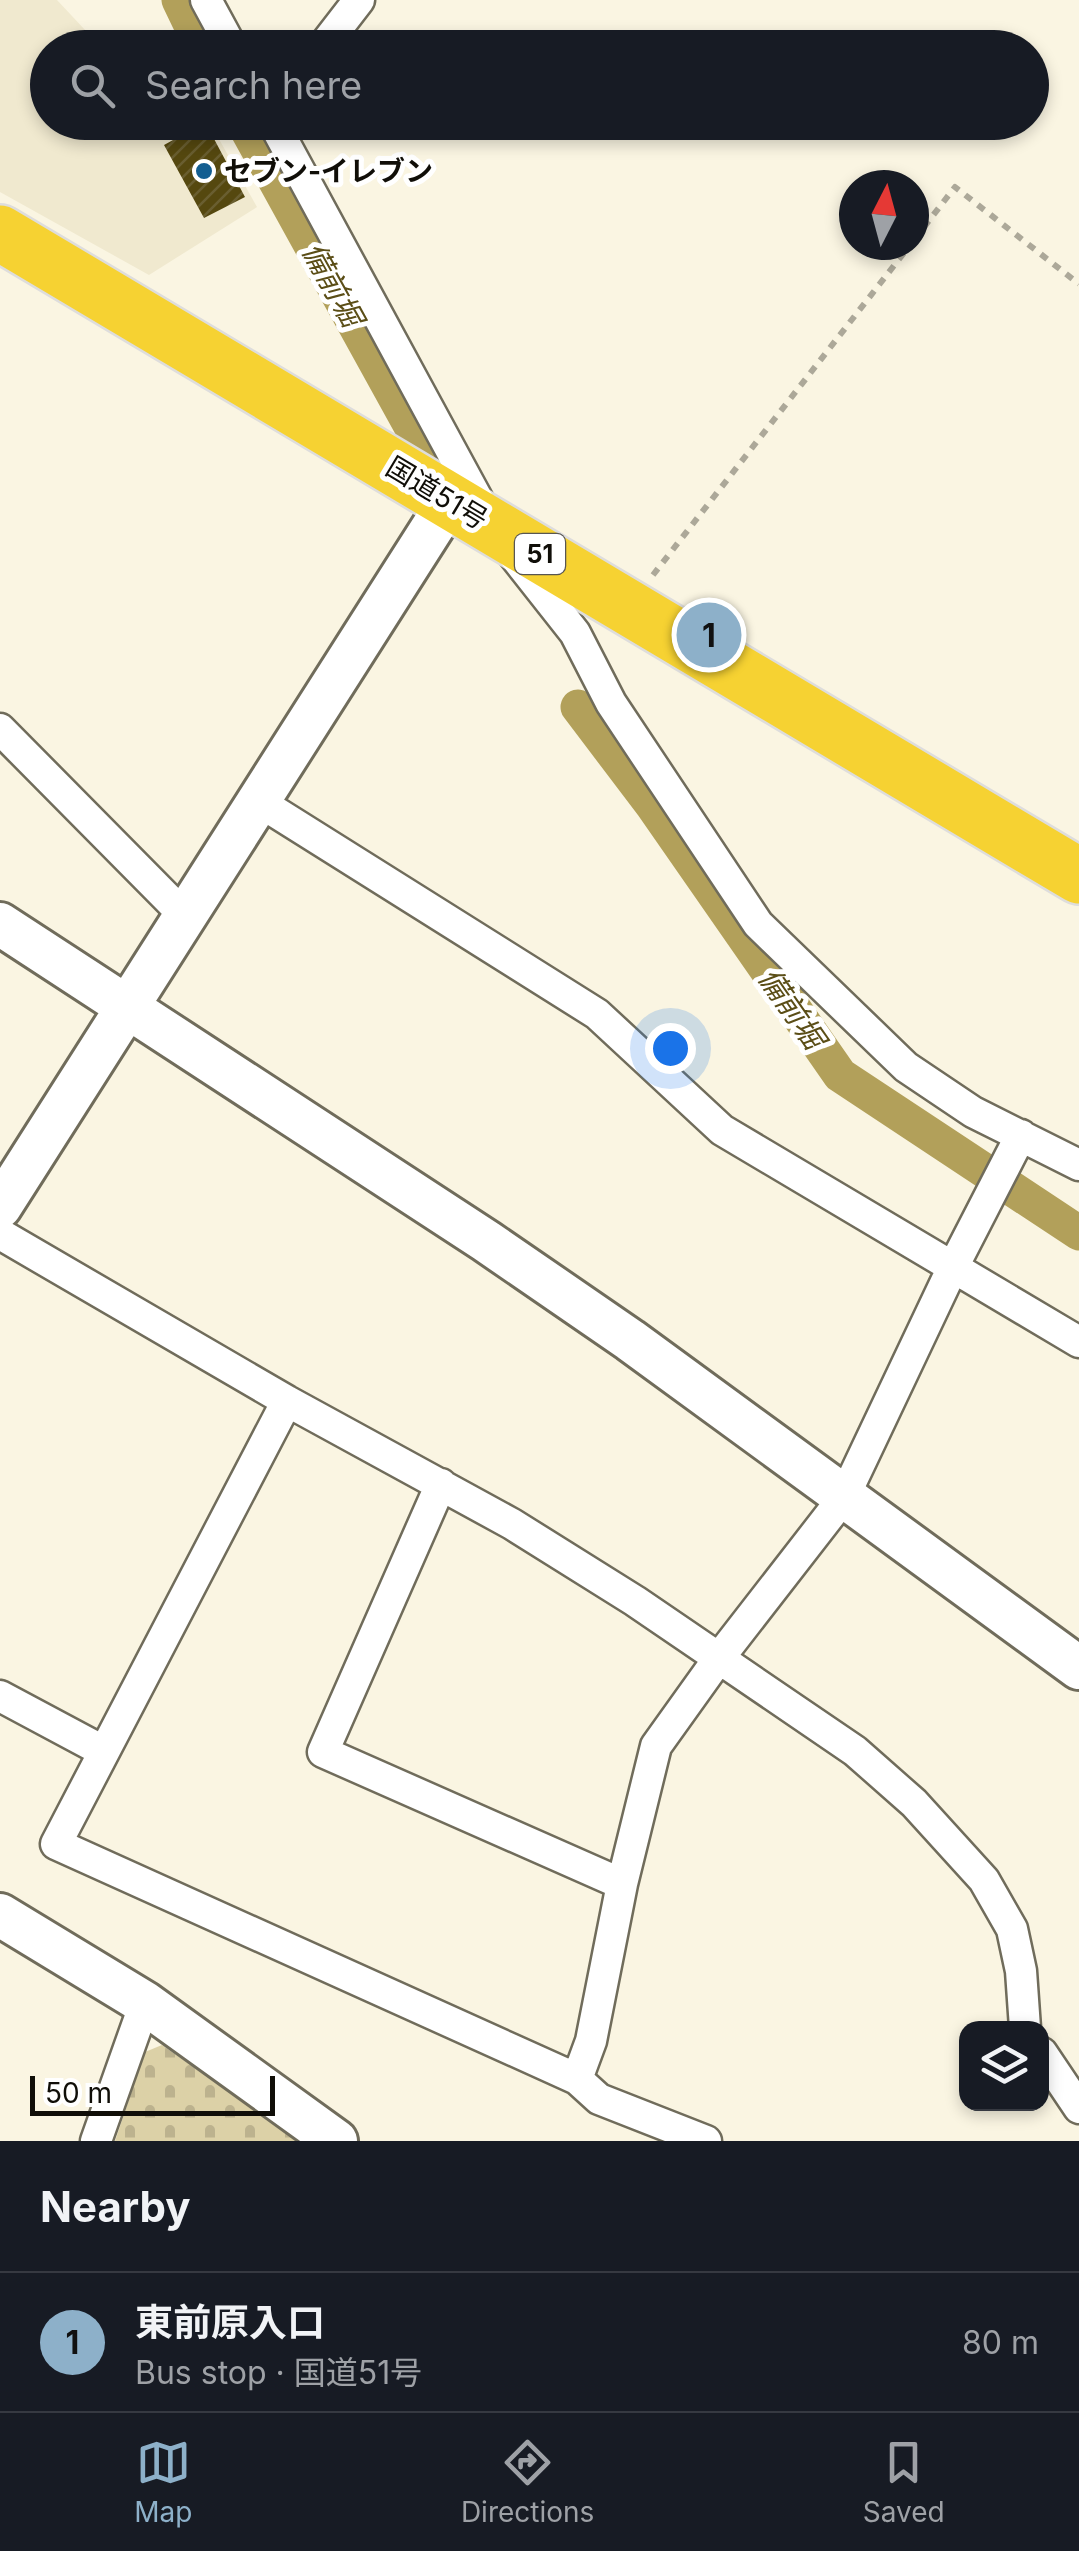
<!DOCTYPE html>
<html lang="en">
<head>
<meta charset="utf-8">
<style>
  body { margin:0; font-family:Inter,"Noto Sans JP",sans-serif; background:#242831; color:#f1f3f6 }
  .controls { position:absolute; right:30px; bottom:30px; display:grid; overflow:hidden; border-radius:20px; box-shadow:0 5px 15px #0003 }
  .controls button { width:90px; height:90px; display:grid; place-items:center; padding:0; border:0; border-bottom:2px solid #363941; background:#171b24; color:#f1f3f6; font:50px sans-serif }
  .compass { position:absolute; left:839px; top:170px; width:90px; height:90px; border-radius:50%; background:#171b24; box-shadow:0 5px 15px #0003; rotate:6deg }
  .scale { position:absolute; left:30px; bottom:25px; width:245px; box-sizing:border-box; padding-left:10px; border:5px solid #100e08; border-top:0; font-size:28px; line-height:35px; white-space:nowrap; color:#100e08; -webkit-text-stroke:8px #fff; paint-order:stroke }
  .you { position:absolute; left:670px; top:1048px; width:35px; height:35px; margin:-25px; border:8px solid #fff; border-radius:50%; background:#1a73e8; box-shadow:0 0 0 15px #1a73e833 }
  .badge { display:grid; place-items:center; width:65px; height:65px; border-radius:50%; background:#8db0c9; color:#111; font-size:32px; font-weight:700 }
  .pin { position:absolute; translate:-50% -50%; border:5px solid #fff; box-shadow:0 2px 10px #0006 }
  .list { margin:0; padding:0; list-style:none }
  h2 { display:flex; justify-content:space-between; align-items:center; height:130px; margin:0; padding:0 40px; font-size:42px }
  h2 small { font-size:32px; font-weight:400; color:#9ea1a6 }
  .list li { display:grid; grid-template-columns:65px 1fr auto; gap:30px; align-items:center; box-sizing:border-box; height:140px; padding:0 40px; border-top:2px solid #363941 }
  .list b { display:block; font-size:38px; white-space:nowrap }
  .list p { margin:0; font-size:32px; white-space:nowrap; color:#9ea1a6 }
  .list em { font-size:32px; font-style:normal; color:#9ea1a6 }
  .icon { flex:none; width:55px; height:55px; fill:none; stroke:currentColor; stroke-width:2; stroke-linecap:round; stroke-linejoin:round }
  .map { position:relative; flex:none; width:1079px; height:2141px; overflow:hidden }
  .search { position:absolute; background:#171b24; box-shadow:0 5px 15px #0003; left:30px; right:30px; top:30px; height:110px; display:flex; align-items:center; gap:25px; box-sizing:border-box; padding:0 35px; border-radius:55px; color:#9ea1a6; font-size:38px }
  .sheet { height:270px; background:#171b24 }
  nav { display:flex; justify-content:space-around; align-items:center; box-sizing:border-box; height:140px; border-top:2px solid #363941; background:#171b24; font-size:28px; color:#9ea1a6 }
  nav a { display:grid; justify-items:center; gap:5px }
  nav .on { color:#8db0c9 }
  .map>svg:first-child { display:block }
</style>
</head>
<body>
<div class="map">
<svg width="1079" height="2141" viewBox="0 0 1079 2141">
  <defs>
    <pattern id="cemetery-stones" width="16" height="16" patternUnits="userSpaceOnUse" patternTransform="scale(2.5)"><rect width="16" height="16" fill="#dcd1a7"/><path d="M2 7V4a2 2 0 0 1 4 0v3zM10 15v-3a2 2 0 0 1 4 0v3z" fill="#bcb28e"/></pattern>
    <pattern id="building-hatch" width="6" height="6" patternUnits="userSpaceOnUse" patternTransform="scale(2.5)"><rect width="6" height="6" fill="#55480f"/><path d="M-1 1l2-2M0 6l6-6M5 7l2-2" fill="none" stroke="#695e30"/></pattern>
  </defs>
  <rect width="100%" height="100%" fill="#faf5e2"/>
  <path fill="#f0e9cf" d="M0,0H57L101,47L48,48V122L210,123L257,207L149,275L0,192Z"/>
  <path fill="url(#cemetery-stones)" d="M162,2045L299,2141H115L145,2052Z"/>
  <g fill="none" stroke-linecap="round" stroke-linejoin="round">
    <path stroke="#b2a05a" stroke-width="35" d="M179,0L202,48
      M243,122L422,446
      M578,707L653,806L840,1075L1079,1233"/>
  </g>
  <path fill="url(#building-hatch)" d="M183,122H205L245,197L204,218L164,145L184,134L179,124Z"/>
  <g fill="none" stroke-linecap="round" stroke-linejoin="round">
    <defs>
      <path id="street" d="M206,0L232,48
        M322,48L359,0
        M273,122L486,515
        M512,553L575,633L611,703L758,924L906,1067L973,1112L1079,1165
        M0,729L185,916
        M258,801L597,1014L722,1130L1079,1342
        M0,1234L287,1401L512,1524L635,1601L855,1751L914,1803L984,1880L1012,1929L1021,1971L1025,2028
        M287,1401L56,1844L577,2079L591,2041L622,1884L656,1746L719,1658L844,1497L952,1269L1021,1135
        M441,1484L323,1752L622,1884
        M0,1696L103,1751
        M1042,2053L1079,2108
        M577,2079L599,2099L706,2141
        M96,2141L145,2003"/>
      <path id="secondary" d="M0,924L486,1241L630,1340L1079,1668
        M0,1207L450,500
        M0,1915L145,2003L336,2141"/>
      <path id="highway" d="M0,233L1079,876"/>
    </defs>
    <use href="#street" stroke="#706c5b" stroke-width="35"/>
    <use href="#secondary" stroke="#706c5b" stroke-width="48"/>
    <use href="#highway" stroke="#dedddc" stroke-width="60"/>
    <path stroke="#aca899" stroke-width="6" stroke-dasharray="8 8" stroke-linecap="butt" d="M914,240L955,187L1079,284
      M653,575L910,245"/>
    <use href="#street" stroke="#fff" stroke-width="30"/>
    <use href="#secondary" stroke="#fff" stroke-width="42"/>
    <use href="#highway" stroke="#f6d232" stroke-width="55"/>
  </g>
  <circle fill="#135e91" stroke="#fff" stroke-width="4" cx="204" cy="171" r="10"/>
  <g text-anchor="middle" dominant-baseline="central" stroke-width="10" stroke-linejoin="round" paint-order="stroke">
    <rect fill="#fff" stroke="#585652" stroke-width="2.5" x="515" y="534" width="50" height="40" rx="8"/>
    <g font-size="25" font-weight="bold" fill="#100e08">
      <text x="540" y="554">51</text>
    </g>
    <g font-size="28" font-weight="bold" fill="#100e08" stroke="#fff" text-anchor="start">
      <text x="224" y="171">セブン-イレブン</text>
    </g>
    <g font-size="28" fill="#100e08" stroke="#fff">
      <text transform="translate(437 493) rotate(31)">国道51号</text>
    </g>
    <g font-size="30" font-style="italic" fill="#5b4e17" stroke="#fff">
      <text transform="translate(333 284) rotate(61)">備前堀</text>
      <text transform="translate(792 1008) rotate(55)">備前堀</text>
    </g>
  </g>
</svg>
<div class="controls">
<button><svg class="icon" aria-label="layers" viewBox="0 0 24 24"><path d="M12 4l9 5-9 5-9-5zM3 14l9 5 9-5"/></svg></button>
</div>
<svg class="compass" viewBox="-18 -18 36 36"><path d="M0-13l5 13h-10z" fill="#e53935"/><path d="M0 13l5-13h-10z" fill="#9ea1a6"/></svg>
<div class="scale">50 m</div>
<div class="you"></div>
<div class="pin badge" style="left:709px;top:635px">1</div>
<div class="search"><svg class="icon" aria-label="search" viewBox="0 0 24 24"><circle cx="10" cy="10" r="6"/><path d="M15 15l6 6"/></svg>Search here</div>
</div>
<section class="sheet">
<h2>Nearby<small></small></h2>
<ul class="list">
<li><span class="badge">1</span><div><b>東前原入口</b><p>Bus stop · 国道51号</p></div><em>80 m</em></li>
</ul>
</section>
<nav>
<a class="on"><svg class="icon" aria-label="map" viewBox="0 0 24 24"><path d="M3 6l6-2 6 2 6-2v14l-6 2-6-2-6 2zM9 4v14M15 6v14"/></svg>Map</a>
<a><svg class="icon" aria-label="directions" viewBox="0 0 24 24"><path d="M12 3l9 9-9 9-9-9zM9 14v-3h6M13 9l2 2-2 2"/></svg>Directions</a>
<a><svg class="icon" aria-label="saved" viewBox="0 0 24 24"><path d="M7 4h10v16l-5-4-5 4z"/></svg>Saved</a>
</nav>
</body>
</html>
